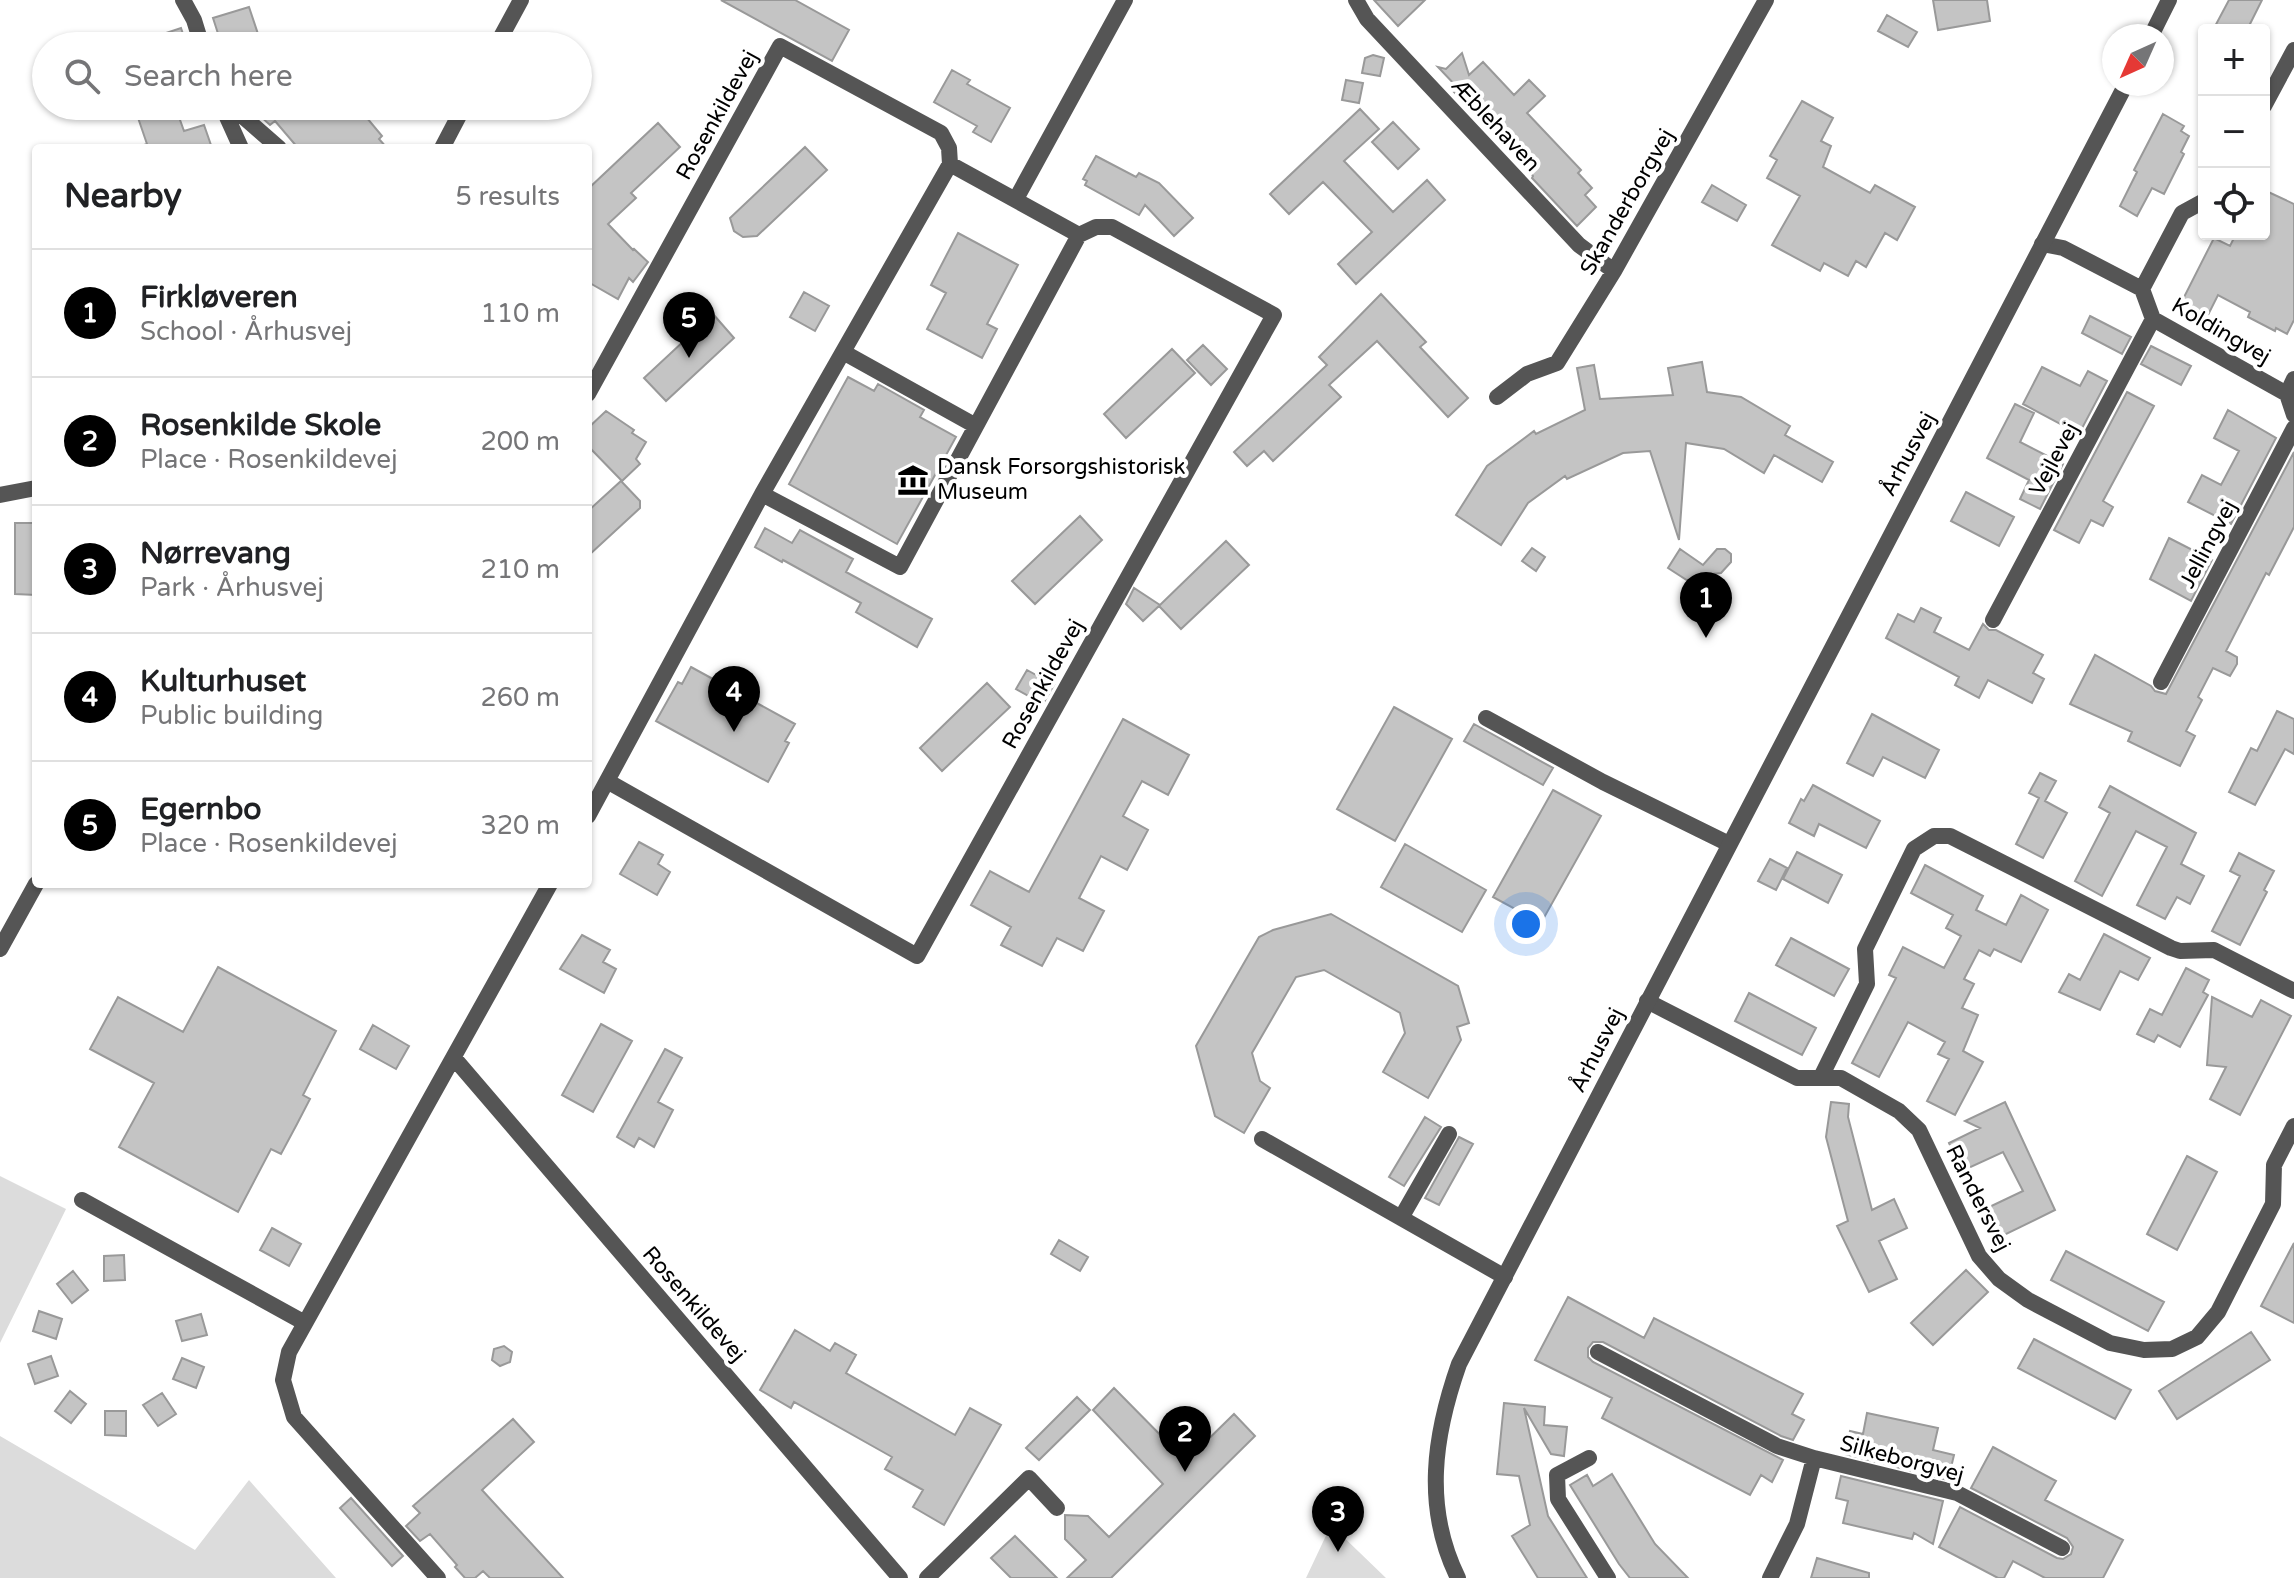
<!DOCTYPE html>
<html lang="en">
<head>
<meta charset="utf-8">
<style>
  body { margin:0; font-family:"Varela Round",sans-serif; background:#f6f6f6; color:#202124 }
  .controls { position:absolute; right:24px; top:24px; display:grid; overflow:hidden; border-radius:8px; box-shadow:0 2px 6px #0004 }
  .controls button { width:72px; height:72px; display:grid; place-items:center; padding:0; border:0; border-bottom:2px solid #e0e0e0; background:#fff; color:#202124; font:40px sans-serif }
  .compass { position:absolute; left:2102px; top:24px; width:72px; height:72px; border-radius:50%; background:#fff; box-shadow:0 2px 6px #0004; rotate:225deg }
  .you { position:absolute; left:1526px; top:924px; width:28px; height:28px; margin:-20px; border:6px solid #fff; border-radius:50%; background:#1a73e8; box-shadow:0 0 0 12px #1a73e833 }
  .badge { display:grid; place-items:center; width:52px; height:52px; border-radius:50%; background:#000; color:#fff; font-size:26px; font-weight:700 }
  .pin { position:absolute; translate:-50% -66px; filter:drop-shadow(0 2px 4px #0008) }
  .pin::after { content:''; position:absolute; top:42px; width:28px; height:24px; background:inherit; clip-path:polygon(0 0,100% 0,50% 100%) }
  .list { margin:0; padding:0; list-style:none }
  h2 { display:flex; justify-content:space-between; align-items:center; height:104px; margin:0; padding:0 32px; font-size:34px }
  h2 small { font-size:26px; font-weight:400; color:#757577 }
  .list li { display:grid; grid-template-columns:52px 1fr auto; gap:24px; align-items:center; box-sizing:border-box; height:128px; padding:0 32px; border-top:2px solid #e0e0e0 }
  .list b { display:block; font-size:30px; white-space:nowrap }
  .list p { margin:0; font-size:26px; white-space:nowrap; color:#757577 }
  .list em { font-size:26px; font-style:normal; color:#757577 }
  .icon { flex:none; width:44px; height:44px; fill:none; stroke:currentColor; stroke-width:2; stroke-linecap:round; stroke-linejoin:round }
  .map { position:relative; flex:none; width:2294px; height:1578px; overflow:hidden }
  .search { position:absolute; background:#fff; box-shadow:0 2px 6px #0004; left:32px; top:32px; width:560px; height:88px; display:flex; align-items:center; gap:20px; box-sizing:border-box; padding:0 28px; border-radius:44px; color:#757577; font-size:30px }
  .panel { position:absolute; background:#fff; box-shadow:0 2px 6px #0004; left:32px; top:144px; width:560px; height:744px; border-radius:8px }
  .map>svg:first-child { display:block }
</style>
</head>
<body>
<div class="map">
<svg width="2294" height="1578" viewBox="0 0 2294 1578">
  <rect width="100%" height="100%" fill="#fff"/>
  <path fill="#dcdcdc" d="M0,1176L66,1209L0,1343Z
    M0,1436L195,1550L249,1480L336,1578H0Z
    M1331,1525L1386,1578H1306Z"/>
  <path fill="#c4c4c4" stroke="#999" stroke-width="2" d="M721,0H795L849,30L832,61Z
    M1374,0H1425L1398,26Z
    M1933,0H1987L1990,21L1938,30Z
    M2229,0H2262L2247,30H2213Z
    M249,7L262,46H222L213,18Z
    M1887,15L1917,32L1908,47L1878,31Z
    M181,28L187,46H136V43Z
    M1462,53L1469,75L1483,62L1514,95L1529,80L1545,96L1527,113L1581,170L1578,173L1592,188L1585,195L1596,207L1577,226L1532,178L1533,176L1526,166L1453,91L1457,87L1438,67L1446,69Z
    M1373,55L1384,58L1380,76L1362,73L1365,58Z
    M952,70L970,80L967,84L1010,108L991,142L973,132L977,126L934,102Z
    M1346,80L1363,83L1359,103L1342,100Z
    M1802,101L1833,118L1821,141L1831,146L1823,167L1870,193L1875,185L1915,207L1897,240L1885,233L1866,267L1856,261L1848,276L1824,263L1820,271L1772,245L1800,196L1767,178L1777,160L1770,156Z
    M134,106H175L184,131L204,125L212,148H144V145L147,144Z
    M249,106H357L382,136L379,139L387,148H298L275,121L270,125Z
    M1360,109L1379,129L1344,161L1393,212L1427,180L1445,200L1356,284L1338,264L1372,232L1323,182L1289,214L1270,194Z
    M2163,114L2184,126L2181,131L2189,136L2181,152L2184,154L2164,194L2152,188L2137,216L2120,206L2137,172L2134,170Z
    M1393,122L1419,149L1398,169L1372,142Z
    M658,123L680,147L631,193L636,198L608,224L633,250L634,249L648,262L633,282L629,278L618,299L588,282V189Z
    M805,147L827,170L757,236L743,237L734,231L730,218Z
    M1096,156L1136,177L1139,173L1159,183L1193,218L1174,236L1145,205L1139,215L1085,185L1087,181L1083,179Z
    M1712,185L1746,205L1737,221L1702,202Z
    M2264,190L2294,204V320L2287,334L2276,328L2275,331L2248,317L2250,312L2218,295L2205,321L2179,307L2214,238L2230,246L2236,234H2264Z
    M958,233L1018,265L987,324L997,329L982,358L927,329L946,293L931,285Z
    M804,292L829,306L815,331L790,317Z
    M1381,294L1426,342L1420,347L1468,398L1448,417L1377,341L1329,385L1341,397L1273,461L1264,451L1247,466L1234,452L1327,365L1319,357Z
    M713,314L734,338L666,401L644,378Z
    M2090,316L2131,337L2122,354L2082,333Z
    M1203,345L1227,369L1211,385L1187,360Z
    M2151,346L2191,366L2181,385L2141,364Z
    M1172,349L1195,373L1126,438L1104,414Z
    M1702,362L1707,392L1741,397L1790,426L1785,435L1833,462L1822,482L1774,455L1764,473L1724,449L1686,443L1679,540L1650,451L1623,453L1567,479L1565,476L1528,503L1501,545L1456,515L1487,466L1534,431L1536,434L1585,410L1577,368L1594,365L1600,399L1673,395L1668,368Z
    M2042,367L2080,386L2088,371L2107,381L2079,434L2023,404Z
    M848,377L874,391L878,384L924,410L920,417L956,437L897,544L789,484Z
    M2127,392L2154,406L2103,501L2113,507L2103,526L2091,520L2079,543L2054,530Z
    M2015,404L2034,413L2020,442L2063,464L2040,509L2020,499L2029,480L1987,458Z
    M2228,410L2276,438L2231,524L2188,502L2202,475L2221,485L2239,451L2214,438Z
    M606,411L634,430L632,433L646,442L636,459L640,464L622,481L588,446V428Z
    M2294,452V527L2269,575L2266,573L2226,651L2237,657V664L2230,676L2213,668L2198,697L2202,700L2186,731L2195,736L2180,766L2128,741L2132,732L2070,704L2095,655L2151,686L2155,691L2166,694Z
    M621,481L640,501V508L588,556V511Z
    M1966,492L2014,517L1999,546L1951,521Z
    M1080,516L1102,540L1035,604L1012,581Z
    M15,523H36V595L15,594Z
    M765,528L792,543L800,530L853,559L846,572L932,619L917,647L856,612L861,603L783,560L782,562L755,547Z
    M2169,538L2212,560L2191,601L2150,579Z
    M1226,541L1249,565L1181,629L1159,606L1143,621L1126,604L1134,588L1160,605Z
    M1532,548L1545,557L1536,571L1522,561Z
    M1680,549L1703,565L1717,549H1725L1731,554V562L1721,573L1703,575L1696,586L1668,568Z
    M1921,608L1941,618L1934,632L1969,650L1983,624L1989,630H1996L2043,655L2033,673L2044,679L2032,703L1988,680L1979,698L1955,685L1959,677L1886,638L1898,614L1914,622Z
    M691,667L795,724L785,741L789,743L768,782L656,721L678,682L682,684Z
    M1027,670L1054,685L1043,704L1016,689Z
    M987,683L1010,707L942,771L920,748Z
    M1394,707L1452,739L1395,841L1337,809Z
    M2277,711L2294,719V754L2285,749L2255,805L2229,792L2251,748L2257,751Z
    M1872,714L1939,750L1925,778L1883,757L1873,776L1847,763Z
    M1123,719L1189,755L1168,795L1142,781L1123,816L1148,830L1127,870L1101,856L1079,898L1104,911L1083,951L1057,938L1042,966L1001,945L1011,927L971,905L990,871L1029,892Z
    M1474,724L1553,768L1543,785L1464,741Z
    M2040,773L2056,781L2045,801L2067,813L2043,858L2016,844L2039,798L2029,793Z
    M1813,785L1880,821L1866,848L1819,824L1814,836L1789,823L1801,799L1804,801Z
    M2110,786L2196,833L2181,864L2204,876L2190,904L2177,897L2165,919L2137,905L2167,847L2136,831L2102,896L2075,881L2110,813L2099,807Z
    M1553,790L1601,816L1541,923L1493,897Z
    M639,842L663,855L658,864L670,872L657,895L620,874Z
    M1405,844L1486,890L1462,932L1381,887Z
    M1797,852L1842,875L1828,903L1783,879Z
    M2239,853L2274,871L2264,890L2267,892L2240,945L2212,931L2240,876L2230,871Z
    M1770,859L1787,868L1776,890L1758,881Z
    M1925,865L1983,896L1976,910L2006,925L2021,895L2048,910L2021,962L1994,949L1990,956L1979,950L1964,979L1974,984L1962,1008L1978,1015L1963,1051L1983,1062L1955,1115L1927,1101L1949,1059L1938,1054L1945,1042L1908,1022L1879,1077L1852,1063L1896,978L1889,975L1903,947L1944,968L1961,936L1946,928L1953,915L1911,893Z
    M1331,914L1458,986L1469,1023L1457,1027L1461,1040L1428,1098L1383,1072L1405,1033L1400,1013L1324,970L1296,977L1252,1053L1260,1081L1270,1088L1244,1133L1215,1116L1196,1046L1259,937L1273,930Z
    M2104,934L2150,958L2138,980L2120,971L2100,1010L2059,992L2069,974L2080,980Z
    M582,935L610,950L603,962L616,969L604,993L560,969Z
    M1791,938L1849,969L1834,996L1776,965Z
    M218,967L336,1031L303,1095L310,1099L297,1124L281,1154L271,1149L238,1212L119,1147L154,1083L90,1049L118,997L183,1032Z
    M2186,968L2209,980L2203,992L2208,995L2180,1047L2158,1035L2154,1042L2137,1034L2150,1009L2162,1015Z
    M1749,993L1816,1028L1802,1055L1735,1021Z
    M2212,997L2252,1017L2261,1000L2291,1016L2240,1115L2210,1099L2226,1067L2207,1065Z
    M601,1024L632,1041L593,1112L562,1095Z
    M373,1025L409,1046L396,1069L360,1049Z
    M665,1049L682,1058L658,1102L673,1110L654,1147L639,1138L634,1147L617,1137Z
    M1831,1102L1849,1104L1848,1117L1872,1210L1894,1199L1907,1228L1879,1241L1897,1279L1869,1292L1837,1226L1848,1221L1826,1137Z
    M2005,1102L2055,1210L1998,1238L1985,1209L2023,1191L2003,1152L1962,1171L1949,1143L1980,1128L1965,1121Z
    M1425,1117L1441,1127L1404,1186L1389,1177Z
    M1459,1137L1473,1144L1439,1205L1425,1198Z
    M2187,1156L2217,1172L2177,1250L2147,1234Z
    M272,1228L301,1244L289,1266L260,1250Z
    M1059,1240L1088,1257L1080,1271L1051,1254Z
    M2294,1243V1323L2261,1306Z
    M2066,1251L2164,1302L2148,1331L2051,1280Z
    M124,1255L125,1280L104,1281V1256Z
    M1966,1270L1988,1292L1933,1345L1911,1323Z
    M73,1271L88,1290L72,1303L57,1284Z
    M1568,1297L1644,1338L1654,1318L1803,1394L1792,1414L1804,1420L1793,1440L1781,1436L1603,1342H1593L1588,1348V1357L1593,1362L1783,1460L1772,1482L1761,1475L1750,1495L1602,1418L1612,1398L1535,1360Z
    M39,1311L62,1319L56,1339L33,1331Z
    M201,1314L207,1335L182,1341L176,1321Z
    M795,1330L830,1351L835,1343L856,1355L846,1373L955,1435L970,1408L1001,1425L944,1525L913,1507L923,1490L885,1469L892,1457L794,1402L791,1408L760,1390Z
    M2251,1332L2270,1360L2177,1419L2159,1391Z
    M2034,1339L2131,1390L2115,1419L2018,1368Z
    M504,1346L512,1352L510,1362L500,1366L492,1360L494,1349Z
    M51,1356L58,1376L35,1384L28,1364Z
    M182,1358L204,1367L196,1388L173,1379Z
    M1114,1388L1186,1461L1234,1414L1255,1436L1111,1578H1067L1086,1560L1065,1539V1515L1088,1516L1109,1537L1163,1484L1093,1410Z
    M70,1391L86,1404L71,1423L55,1411Z
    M162,1393L176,1414L158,1426L143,1405Z
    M1077,1397L1090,1410L1039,1460L1026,1448Z
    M1504,1403L1545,1407L1544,1425L1567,1427L1564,1456L1551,1454L1524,1408L1548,1516L1587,1578H1538L1512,1536L1530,1525L1519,1476L1497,1474Z
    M105,1411H126V1436L105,1435Z
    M1867,1413L1938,1428L1933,1450L1954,1455L1948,1480L1845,1454L1850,1431L1863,1434Z
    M513,1419L534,1442L482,1490L563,1578H490L483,1571L475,1578H465L455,1567L457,1565L430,1534L420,1541L406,1526L420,1513L413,1506Z
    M1993,1447L2056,1481L2045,1500L2123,1540L2103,1578H2045L2013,1561L2004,1578H1998L1939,1547L1960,1507L2057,1558L2063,1559L2071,1554L2073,1547L2067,1538L1971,1488Z
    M1612,1474L1655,1544L1688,1578H1630L1619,1564L1570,1485L1587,1475L1593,1486Z
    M1841,1476L1943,1501L1933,1544L1914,1533L1912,1539L1843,1523L1848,1501L1836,1498Z
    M351,1498L403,1556L392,1566L340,1508Z
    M1015,1536L1057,1578H1011L991,1558Z
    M1817,1558L1869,1573V1578H1811Z"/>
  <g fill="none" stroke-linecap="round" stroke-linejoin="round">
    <path stroke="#555" stroke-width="16" d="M183,0L194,20L202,46
      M1356,0L1367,19L1579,245L1614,271
      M496,46L521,0
      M222,106L241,148
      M231,106L279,148
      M2264,106L2294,50
      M442,148L464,106
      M1016,199L1125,0
      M2042,244L2063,248L2142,289L2153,319L2287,394L2294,415
      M2142,289L2182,213L2204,201
      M843,352L976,426
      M588,394L780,46L941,133L949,148L950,164
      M2287,394L2294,379
      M1497,397L1527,374L1557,363L1614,271L1766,0
      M0,495L36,488
      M1993,620L2153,319
      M2161,682L2294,428
      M1486,718L1603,782L1729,844
      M607,781L917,956L1274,315L1112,227H1096L1079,235
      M588,816L762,494L950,164L1079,235L900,567L762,494
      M0,949L36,884
      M1647,1001L1797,1078H1841L1899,1111L1919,1130L1979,1256L1999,1279L2028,1300L2110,1343L2144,1350L2172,1349L2197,1337L2218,1312L2273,1204L2274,1165L2294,1126
      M454,1058L900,1578
      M1821,1077L1867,984L1865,949L1914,849L1934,836H1950L2171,948L2180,951L2214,950L2294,991
      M1262,1139L1505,1277
      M82,1200L305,1323
      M1401,1218L1449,1134
      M1598,1352L1777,1446L1814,1458L1957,1493L2062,1548
      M1589,1458L1557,1475L1558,1499L1608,1578
      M438,1578L294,1417L283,1380L289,1352L550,884
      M927,1578L1029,1478L1057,1508
      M1770,1578L1797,1524L1814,1458"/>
    <path stroke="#555" stroke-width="16" d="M2151,36L2169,0
      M1458,1578C1423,1507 1434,1435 1459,1364L2126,84"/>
  </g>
  <defs>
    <symbol id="museum-bare" viewBox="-9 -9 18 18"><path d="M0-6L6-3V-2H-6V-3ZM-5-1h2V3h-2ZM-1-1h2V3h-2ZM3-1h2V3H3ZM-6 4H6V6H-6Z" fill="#000" stroke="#fff" stroke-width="2.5" paint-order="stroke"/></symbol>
  </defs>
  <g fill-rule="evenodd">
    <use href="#museum-bare" x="891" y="458" width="44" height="44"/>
  </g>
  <g text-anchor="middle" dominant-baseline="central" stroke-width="8" stroke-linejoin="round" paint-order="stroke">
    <g font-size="22" fill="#000" stroke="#fff">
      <text transform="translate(717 115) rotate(-61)">Rosenkildevej</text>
      <text transform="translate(1496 125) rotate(47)">Æblehaven</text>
      <text transform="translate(1627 202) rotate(-60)">Skanderborgvej</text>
      <text transform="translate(2221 331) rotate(30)">Koldingvej</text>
      <text transform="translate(1908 454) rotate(-62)">Århusvej</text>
      <text transform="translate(2054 459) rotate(-62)">Vejlevej</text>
      <text transform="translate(2208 544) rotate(-62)">Jellingvej</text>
      <text transform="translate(1043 684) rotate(-61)">Rosenkildevej</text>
      <text transform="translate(1597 1050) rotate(-63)">Århusvej</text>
      <text transform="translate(1978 1198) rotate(63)">Randersvej</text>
      <text transform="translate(694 1304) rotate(49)">Rosenkildevej</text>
      <text transform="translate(1902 1459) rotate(15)">Silkeborgvej</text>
    </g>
    <g font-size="22" fill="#000" stroke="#fff" text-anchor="start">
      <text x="937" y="467">Dansk Forsorgshistorisk<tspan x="937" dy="25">Museum</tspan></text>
    </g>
  </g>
</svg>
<div class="controls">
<button>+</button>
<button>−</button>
<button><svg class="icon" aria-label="locate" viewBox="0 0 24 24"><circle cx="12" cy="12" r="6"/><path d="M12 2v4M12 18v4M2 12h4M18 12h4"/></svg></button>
</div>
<svg class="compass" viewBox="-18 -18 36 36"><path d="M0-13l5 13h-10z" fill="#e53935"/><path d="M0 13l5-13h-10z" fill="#757577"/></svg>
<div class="you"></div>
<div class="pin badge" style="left:1706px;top:638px">1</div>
<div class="pin badge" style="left:1185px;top:1472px">2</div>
<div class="pin badge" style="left:1338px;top:1552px">3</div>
<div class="pin badge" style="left:734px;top:732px">4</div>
<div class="pin badge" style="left:689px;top:358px">5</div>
<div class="search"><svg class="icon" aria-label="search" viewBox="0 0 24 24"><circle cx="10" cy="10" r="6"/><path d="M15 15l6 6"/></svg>Search here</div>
<section class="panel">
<h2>Nearby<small>5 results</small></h2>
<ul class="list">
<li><span class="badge">1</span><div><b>Firkløveren</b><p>School · Århusvej</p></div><em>110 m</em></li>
<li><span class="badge">2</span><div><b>Rosenkilde Skole</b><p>Place · Rosenkildevej</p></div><em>200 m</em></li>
<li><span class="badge">3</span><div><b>Nørrevang</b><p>Park · Århusvej</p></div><em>210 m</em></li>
<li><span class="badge">4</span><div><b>Kulturhuset</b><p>Public building</p></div><em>260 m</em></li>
<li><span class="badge">5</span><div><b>Egernbo</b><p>Place · Rosenkildevej</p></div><em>320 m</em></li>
</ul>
</section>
</div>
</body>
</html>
